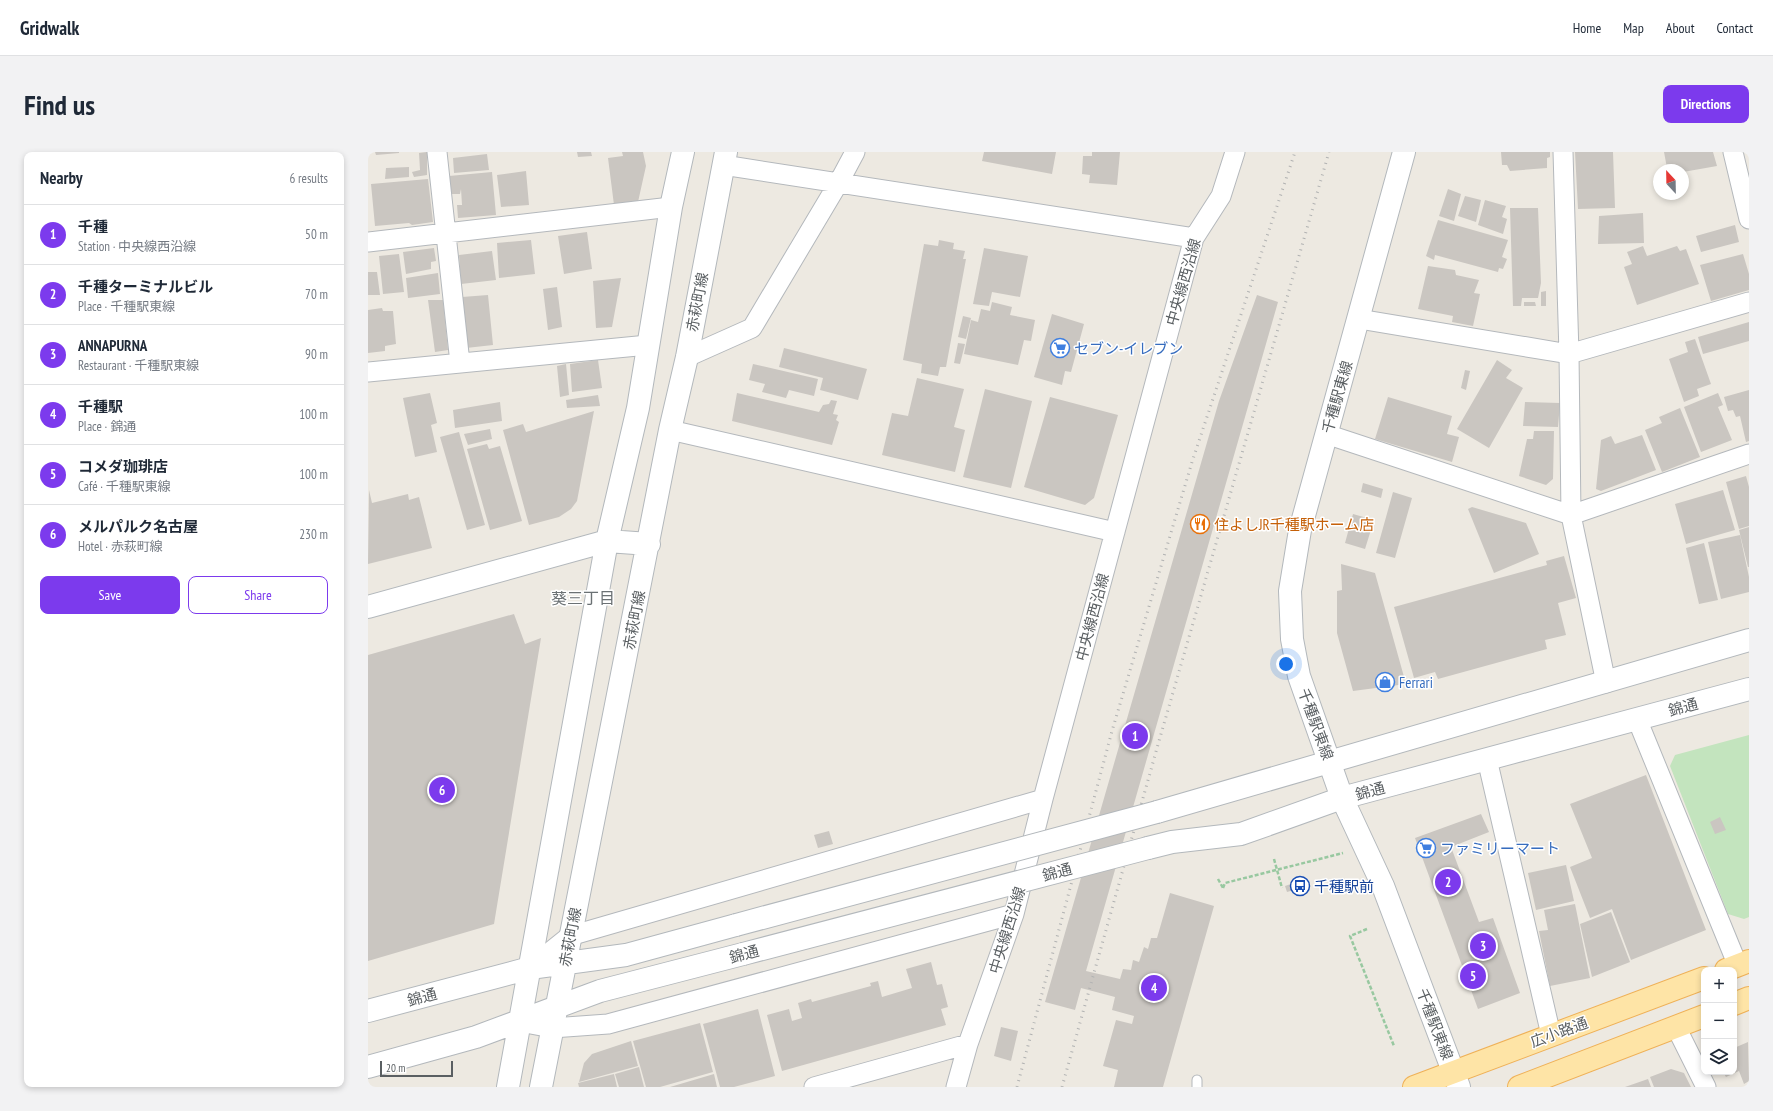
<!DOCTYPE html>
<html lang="en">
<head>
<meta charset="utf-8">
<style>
  body { margin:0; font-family:"PT Sans Narrow","Noto Sans JP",sans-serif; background:#f2f2f3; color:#1f2937 }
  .controls { position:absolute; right:12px; bottom:12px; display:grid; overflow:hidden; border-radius:8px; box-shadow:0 2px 6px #0003 }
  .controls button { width:36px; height:36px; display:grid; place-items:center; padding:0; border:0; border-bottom:1px solid #e0e1e3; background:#fff; color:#1f2937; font:20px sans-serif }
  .compass { position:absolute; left:1285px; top:12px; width:36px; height:36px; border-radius:50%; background:#fff; box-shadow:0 2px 6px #0003; rotate:338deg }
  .scale { position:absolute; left:12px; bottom:10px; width:73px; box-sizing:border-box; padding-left:4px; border:2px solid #5a5f62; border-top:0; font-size:11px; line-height:14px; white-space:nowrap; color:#5a5f62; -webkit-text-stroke:3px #fff; paint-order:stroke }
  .you { position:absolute; left:918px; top:512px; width:14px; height:14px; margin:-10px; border:3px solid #fff; border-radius:50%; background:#1a73e8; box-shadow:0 0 0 6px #1a73e833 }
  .badge { display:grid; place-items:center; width:26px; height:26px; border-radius:50%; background:#7c3aed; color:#fff; font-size:13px; font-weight:700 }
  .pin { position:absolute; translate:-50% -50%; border:2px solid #fff; box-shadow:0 1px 4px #0006 }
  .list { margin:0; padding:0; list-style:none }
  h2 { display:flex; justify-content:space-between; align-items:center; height:52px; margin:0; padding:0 16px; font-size:17px }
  h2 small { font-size:13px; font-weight:400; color:#747a83 }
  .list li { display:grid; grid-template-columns:26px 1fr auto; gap:12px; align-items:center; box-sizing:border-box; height:60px; padding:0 16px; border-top:1px solid #e0e1e3 }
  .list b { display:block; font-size:15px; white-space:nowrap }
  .list p { margin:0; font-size:13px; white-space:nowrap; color:#747a83 }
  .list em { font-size:13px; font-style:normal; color:#747a83 }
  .actions { display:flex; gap:8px; padding:12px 16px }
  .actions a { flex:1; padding:9px 0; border:1px solid #7c3aed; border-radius:8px; text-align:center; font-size:14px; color:#7c3aed }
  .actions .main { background:#7c3aed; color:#fff }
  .icon { flex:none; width:22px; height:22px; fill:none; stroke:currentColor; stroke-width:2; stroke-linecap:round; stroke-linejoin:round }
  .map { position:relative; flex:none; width:1381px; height:935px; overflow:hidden; border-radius:8px }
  header { display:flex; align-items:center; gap:24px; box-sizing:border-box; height:56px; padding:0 20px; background:#fff; border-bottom:1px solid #e0e1e3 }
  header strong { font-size:19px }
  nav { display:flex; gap:22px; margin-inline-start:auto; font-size:14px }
  .intro { display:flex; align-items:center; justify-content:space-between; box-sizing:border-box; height:96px; padding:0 24px }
  h1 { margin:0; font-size:28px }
  .button { padding:10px 18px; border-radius:8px; background:#7c3aed; color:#fff; font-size:14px; font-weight:700 }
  main { display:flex; gap:24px; padding:0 24px }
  aside { flex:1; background:#fff; border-radius:8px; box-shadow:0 2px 6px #0003 }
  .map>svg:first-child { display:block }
</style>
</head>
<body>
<header>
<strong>Gridwalk</strong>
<nav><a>Home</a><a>Map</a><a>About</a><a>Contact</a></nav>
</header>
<div class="intro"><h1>Find us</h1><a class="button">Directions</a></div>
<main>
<aside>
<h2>Nearby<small>6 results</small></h2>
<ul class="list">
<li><span class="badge">1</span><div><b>千種</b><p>Station · 中央線西沿線</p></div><em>50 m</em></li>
<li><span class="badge">2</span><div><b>千種ターミナルビル</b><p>Place · 千種駅東線</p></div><em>70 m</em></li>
<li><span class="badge">3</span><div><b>ANNAPURNA</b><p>Restaurant · 千種駅東線</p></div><em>90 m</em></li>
<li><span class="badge">4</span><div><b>千種駅</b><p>Place · 錦通</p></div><em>100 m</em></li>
<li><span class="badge">5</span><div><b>コメダ珈琲店</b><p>Café · 千種駅東線</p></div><em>100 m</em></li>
<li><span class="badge">6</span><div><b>メルパルク名古屋</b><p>Hotel · 赤萩町線</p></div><em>230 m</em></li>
</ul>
<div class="actions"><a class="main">Save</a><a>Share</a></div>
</aside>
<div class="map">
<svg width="1381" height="935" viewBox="0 0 1381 935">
  <rect width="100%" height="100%" fill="#ede9e1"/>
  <path fill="#c3e4be" d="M1381,583V765L1376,767L1360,762L1302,614L1307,603Z"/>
  <path fill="#cac6c1" d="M7,0H31V1L8,3Z
    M59,0V23L46,25L44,20L52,18L51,1Z
    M209,0H223L224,4L210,5Z
    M254,0H275L278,14L270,50L246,53L240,6L255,4Z
    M616,0H688L684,22L614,9Z
    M724,0H752L749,33L721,31L722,23L714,22L715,4H724Z
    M1133,0H1182V5L1179,6V16L1142,19L1139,13H1134Z
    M1207,0H1245L1247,56L1210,57Z
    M1296,0H1345L1349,14L1315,20V18H1311L1309,13L1299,16Z
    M119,2L121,18L86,21L85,6Z
    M41,15V25L17,27L18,16Z
    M158,19L161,53L133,55L129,23Z
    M124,20L128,63L90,66L89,53H94L93,37L92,42H82L81,24Z
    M60,27L65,70L44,73L41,71L7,74L3,32Z
    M1080,37L1093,42L1086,69L1071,64Z
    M1097,44L1113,48L1108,70L1090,64Z
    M1117,48L1138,54L1134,65L1139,67L1135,82L1110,73Z
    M1142,56H1170L1173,131L1170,146H1154L1153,154H1145Z
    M1275,61L1276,91L1230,92L1231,64Z
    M1070,68L1140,88L1134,105L1139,107L1135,117L1131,116L1130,120L1067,103L1066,108L1058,104Z
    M1367,73L1371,90L1333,100L1328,84Z
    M219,80L224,117L196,122L190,84Z
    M163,88L167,122L131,126L129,91Z
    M571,88L586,91L585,97L597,99L595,107H598L578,215H572L570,224L553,221L554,212L535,208L556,92L570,94Z
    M1275,94L1279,104L1309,94L1312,99L1318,97L1331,132L1269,153L1256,115L1264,112L1259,100Z
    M66,96L68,109L63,110V117L38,122L35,100Z
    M616,96L660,104L652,145L624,140L621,154L605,152Z
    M124,99L128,128L93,132L91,103Z
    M31,102L36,140L15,142L11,104Z
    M1375,102L1381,122V138L1343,149L1332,113Z
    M1060,114L1087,118L1088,123L1111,128L1106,141L1112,142L1105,174L1084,170L1085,164L1050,157Z
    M0,120H9L12,143H0Z
    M70,121L72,142L40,146L38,126Z
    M253,126L244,175L228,176L225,129Z
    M189,135L194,175L180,178L175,137Z
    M1178,139V154H1173V140Z
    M120,143L125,193L98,196L94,145Z
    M889,143L910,150L718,819L752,827L755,817L763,818L765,808L771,810L776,795L780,797L783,786H789L802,741L846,754L795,935H746L750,918L735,914L748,868L764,872L766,864L744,858L747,845L713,836L707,858L677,850L851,249Z
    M60,148H75L80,198L67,200Z
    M624,150L644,155L642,163L667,168L663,189L656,188L650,213L596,202L603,168L610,170L613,157L622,159Z
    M1156,150H1167L1168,154H1156Z
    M14,156L15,159H25L28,192L17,194V199L0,201V158Z
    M684,162L716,172L703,220L697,219L694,233L666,225Z
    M595,164L603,166L598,187L590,185Z
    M1381,170V189L1335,202L1330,185Z
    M1327,187L1343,232L1329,237L1331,244L1316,250L1301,207L1320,200L1317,190Z
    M590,191L597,192L592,212L586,211Z
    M416,196L499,217L490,248L452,238L455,226L411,215Z
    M230,208L234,236L204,240L202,212Z
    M1129,208L1144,218L1138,226L1155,236L1121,296L1089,277Z
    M198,212L201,243L192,245L189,214Z
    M385,212L450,227L446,244L421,238L418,246L394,240L397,232L381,228Z
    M1097,218L1102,219L1098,238L1093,236Z
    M549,226L596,237L586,275L597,278L587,320L514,303L524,261L540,264Z
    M617,237L664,249L643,336L595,325Z
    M1381,238V289L1378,290L1372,264L1368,265L1365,258L1360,259L1356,245Z
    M62,241L69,271L63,273L69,300L47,305L35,246Z
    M369,241L451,260L455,253L461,252L463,248L469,249L465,262L470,263L468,268L471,270L464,293L364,269Z
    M1350,241L1355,253L1350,255L1364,288L1333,300L1316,255Z
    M230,243L232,254L199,256L198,248Z
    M682,245L750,263L726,346L717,353L656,335Z
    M1020,245L1084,264L1079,282L1091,285L1084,310L1007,287Z
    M132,250L134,269L87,276L85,258Z
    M1157,250L1192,251L1190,275L1155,274Z
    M1312,256L1332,305L1294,320L1277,278L1294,271L1291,265Z
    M226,259L209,349L203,357L191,365L161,373L135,278L155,272L158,280Z
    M122,277L124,287L100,293L96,282Z
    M1166,279H1186L1185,327L1178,333L1151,324L1159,287H1165Z
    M91,280L117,373L99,378L72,285Z
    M1274,283L1288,318L1233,339L1228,337L1233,288L1243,284L1247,292Z
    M119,292L121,297L132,294L154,369L122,378L99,297Z
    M1378,324L1381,335V374L1371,377L1358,330Z
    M995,331L1015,337L1013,346L993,340Z
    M1,338L4,351L40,342L41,348L51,345L64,396L0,412Z
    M1355,338L1367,378L1318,392L1307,352Z
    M1025,340L1044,346L1027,406L1008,401Z
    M1104,355L1158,371L1171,402L1126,421L1100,357Z
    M985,362L1006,368L997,397L977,391Z
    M1381,375V415H1380L1371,378Z
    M1372,383L1381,425V440L1353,447L1340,390Z
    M1336,391L1350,448L1331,452L1318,396Z
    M1196,404L1208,446L1190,451L1198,483L1177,488L1179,497L1070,527L1067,520L1046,526L1026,455L1179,413L1178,409Z
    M973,412L1007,421L1038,532L985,539L969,481V439L974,438Z
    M146,462L157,492L173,486L126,772L0,809V503Z
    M1278,623L1338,778L1263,808L1244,757L1222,766L1202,715L1224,706L1202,652Z
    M1113,662L1121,680L1083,695L1111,770L1125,766L1152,841L1110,857L1047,686Z
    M1352,665L1358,678L1347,682L1342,670Z
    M461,679L465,692L450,696L446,683Z
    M1198,713L1206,749L1168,758L1160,721Z
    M934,728L936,735L919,740L917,734Z
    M1207,752L1222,826L1182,834L1171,779L1180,778L1176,758Z
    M1243,760L1262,810L1224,825L1212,772Z
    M563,810L569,833L574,832L580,855L573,857L578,873L414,919L399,863L421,857L424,869L434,866L430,851L443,847L444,850L503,834L502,831L510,829L514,845L544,836L538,817Z
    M390,857L407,924L366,935H352L335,872Z
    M332,871L345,920L292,935H278L265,889Z
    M633,875L650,879L643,909L626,904Z
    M263,889L270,914L211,930L216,911L224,902Z
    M1380,890L1381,929L1376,932L1371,919L1358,925L1355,920H1366V896Z
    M271,915L276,935H251L247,922Z
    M1303,917L1316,921L1323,935H1286L1282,925Z
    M246,922L249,935H211L210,931Z
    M346,922L349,935H302Z
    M1280,927L1283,935H1257Z"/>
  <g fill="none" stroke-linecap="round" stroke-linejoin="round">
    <defs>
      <path id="lane" d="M829,928V935"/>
      <path id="street" d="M69,0L92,211
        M1195,0L1201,202L1203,363L1238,531
        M1365,0L1381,67
        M355,13L826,86
        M0,90L303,55
        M991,167L1201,202L1381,150
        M319,205L384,176L471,30L487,0
        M0,220L280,193
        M302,278L747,380
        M958,282L1203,363L1381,302
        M1269,567L1370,814
        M1119,607L1183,883
        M162,816L202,784L675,647
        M152,870L184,876L240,872L646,762
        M1308,875L1338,935
        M446,935L600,892
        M588,935L600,892L646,762L675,647L826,86L853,44L867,0"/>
      <path id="secondary" d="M1036,0L932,378L922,439L924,487L931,524L974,646L1015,734L1091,935
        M0,455L239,389L281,392
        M789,660L1381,488
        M780,696L804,690L873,682L974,646L1381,537
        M0,859L162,816L258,803L368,773
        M0,915L108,885L232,839L375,802
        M140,935L239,389L270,256L303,55L315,0
        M173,935L302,278L319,205L358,0"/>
      <path id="primary" d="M1358,818L1381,809
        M1366,852L1381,846
        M1046,935L1336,826
        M1151,935L1336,864"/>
    </defs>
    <use href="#lane" stroke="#b4b8bc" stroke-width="11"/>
    <use href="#street" stroke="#b4b8bc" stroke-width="21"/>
    <use href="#secondary" stroke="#b3b8bc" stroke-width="24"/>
    <use href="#primary" stroke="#efb158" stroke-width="24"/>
    <path stroke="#98c8a0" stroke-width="2.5" stroke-dasharray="4 2" stroke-linecap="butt" d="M906,707L914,736
      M850,727L855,736
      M855,736L857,731L975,701
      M999,777L982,784L1026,894"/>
    <use href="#lane" stroke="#fff" stroke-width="9"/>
    <use href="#street" stroke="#fff" stroke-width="19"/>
    <use href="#secondary" stroke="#fff" stroke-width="22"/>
    <use href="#primary" stroke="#fee4a6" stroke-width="22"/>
    <path stroke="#b1b2b2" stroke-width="3" stroke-dasharray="1 5" stroke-linecap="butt" d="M649,935L744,579L824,310L927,0
      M694,935L791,589L961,0"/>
    <defs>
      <path id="secondary-bridge" d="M368,773L789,660
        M375,802L780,696"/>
    </defs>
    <use href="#secondary-bridge" stroke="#b3b8bc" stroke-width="24" stroke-linecap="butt"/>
    <use href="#secondary-bridge" stroke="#fff" stroke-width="22"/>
  </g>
  <defs>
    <symbol id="supermarket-ring" viewBox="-11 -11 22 22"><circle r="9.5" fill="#fff" stroke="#3f7fe0" stroke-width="1.5"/><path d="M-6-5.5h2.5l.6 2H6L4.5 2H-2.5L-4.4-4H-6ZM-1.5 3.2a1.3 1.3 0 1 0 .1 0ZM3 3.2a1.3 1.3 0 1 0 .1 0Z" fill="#3f7fe0"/></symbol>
    <symbol id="restaurant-ring" viewBox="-11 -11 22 22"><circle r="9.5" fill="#fff" stroke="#e8710a" stroke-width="1.5"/><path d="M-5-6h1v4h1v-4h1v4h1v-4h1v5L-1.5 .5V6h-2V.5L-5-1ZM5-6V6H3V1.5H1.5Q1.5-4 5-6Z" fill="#e8710a"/></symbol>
    <symbol id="shop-ring" viewBox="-11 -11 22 22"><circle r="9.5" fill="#fff" stroke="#3f7fe0" stroke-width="1.5"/><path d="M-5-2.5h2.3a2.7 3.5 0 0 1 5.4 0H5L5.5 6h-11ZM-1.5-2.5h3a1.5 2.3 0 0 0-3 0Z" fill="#3f7fe0"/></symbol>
    <symbol id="bus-ring" viewBox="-11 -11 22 22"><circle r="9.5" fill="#fff" stroke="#1a4fb4" stroke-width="1.5"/><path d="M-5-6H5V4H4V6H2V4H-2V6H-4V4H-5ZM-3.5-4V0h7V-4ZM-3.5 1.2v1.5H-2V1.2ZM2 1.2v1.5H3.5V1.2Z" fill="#1a4fb4"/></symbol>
  </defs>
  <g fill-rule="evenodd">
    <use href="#supermarket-ring" x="681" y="185" width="22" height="22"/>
    <use href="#restaurant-ring" x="821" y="361" width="22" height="22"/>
    <use href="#shop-ring" x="1006" y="519" width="22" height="22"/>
    <use href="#supermarket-ring" x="1047" y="685" width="22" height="22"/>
    <use href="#bus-ring" x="921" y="723" width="22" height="22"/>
  </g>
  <g text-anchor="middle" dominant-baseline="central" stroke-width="3" stroke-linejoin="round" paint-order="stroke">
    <g font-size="15" fill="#5a5f62" stroke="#fff">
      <text transform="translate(815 130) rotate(-74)">中央線西沿線</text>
      <text transform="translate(329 150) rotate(-79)">赤萩町線</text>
      <text transform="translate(969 245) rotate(-74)">千種駅東線</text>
      <text transform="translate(724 465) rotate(-75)">中央線西沿線</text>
      <text transform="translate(266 468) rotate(-79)">赤萩町線</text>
      <text transform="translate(1315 555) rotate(-15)">錦通</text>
      <text transform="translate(948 572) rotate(70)">千種駅東線</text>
      <text transform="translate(1002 639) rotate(-15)">錦通</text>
      <text transform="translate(689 720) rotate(-15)">錦通</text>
      <text transform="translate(639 778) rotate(-73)">中央線西沿線</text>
      <text transform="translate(202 785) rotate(-79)">赤萩町線</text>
      <text transform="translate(376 802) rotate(-15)">錦通</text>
      <text transform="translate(54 845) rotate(-15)">錦通</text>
      <text transform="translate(1067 872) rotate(69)">千種駅東線</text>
      <text transform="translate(1191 880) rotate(-20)">広小路通</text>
    </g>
    <g font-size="15" fill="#366cbe" stroke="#fff" text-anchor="start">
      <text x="706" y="196">セブン-イレブン</text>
      <text x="1031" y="530">Ferrari</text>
      <text x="1072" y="696">ファミリーマート</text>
    </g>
    <g font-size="15" fill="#c56008" stroke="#fff" text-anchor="start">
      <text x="846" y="372">住よしJR千種駅ホーム店</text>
    </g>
    <g font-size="15" fill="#164399" stroke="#fff" text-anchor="start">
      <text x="946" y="734">千種駅前</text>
    </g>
    <g font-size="16" fill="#6b7174" stroke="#fff">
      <text x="215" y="446">葵三丁目</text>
    </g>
  </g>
</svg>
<div class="controls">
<button>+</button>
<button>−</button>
<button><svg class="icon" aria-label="layers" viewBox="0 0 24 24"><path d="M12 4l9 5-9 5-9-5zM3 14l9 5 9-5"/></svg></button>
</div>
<svg class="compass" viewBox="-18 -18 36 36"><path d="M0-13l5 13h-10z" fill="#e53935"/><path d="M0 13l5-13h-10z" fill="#747a83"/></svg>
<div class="scale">20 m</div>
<div class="you"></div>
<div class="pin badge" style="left:767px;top:584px">1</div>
<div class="pin badge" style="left:1080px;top:730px">2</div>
<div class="pin badge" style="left:1115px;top:794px">3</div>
<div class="pin badge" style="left:786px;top:836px">4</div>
<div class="pin badge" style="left:1105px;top:824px">5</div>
<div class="pin badge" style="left:74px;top:638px">6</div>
</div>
</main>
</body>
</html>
